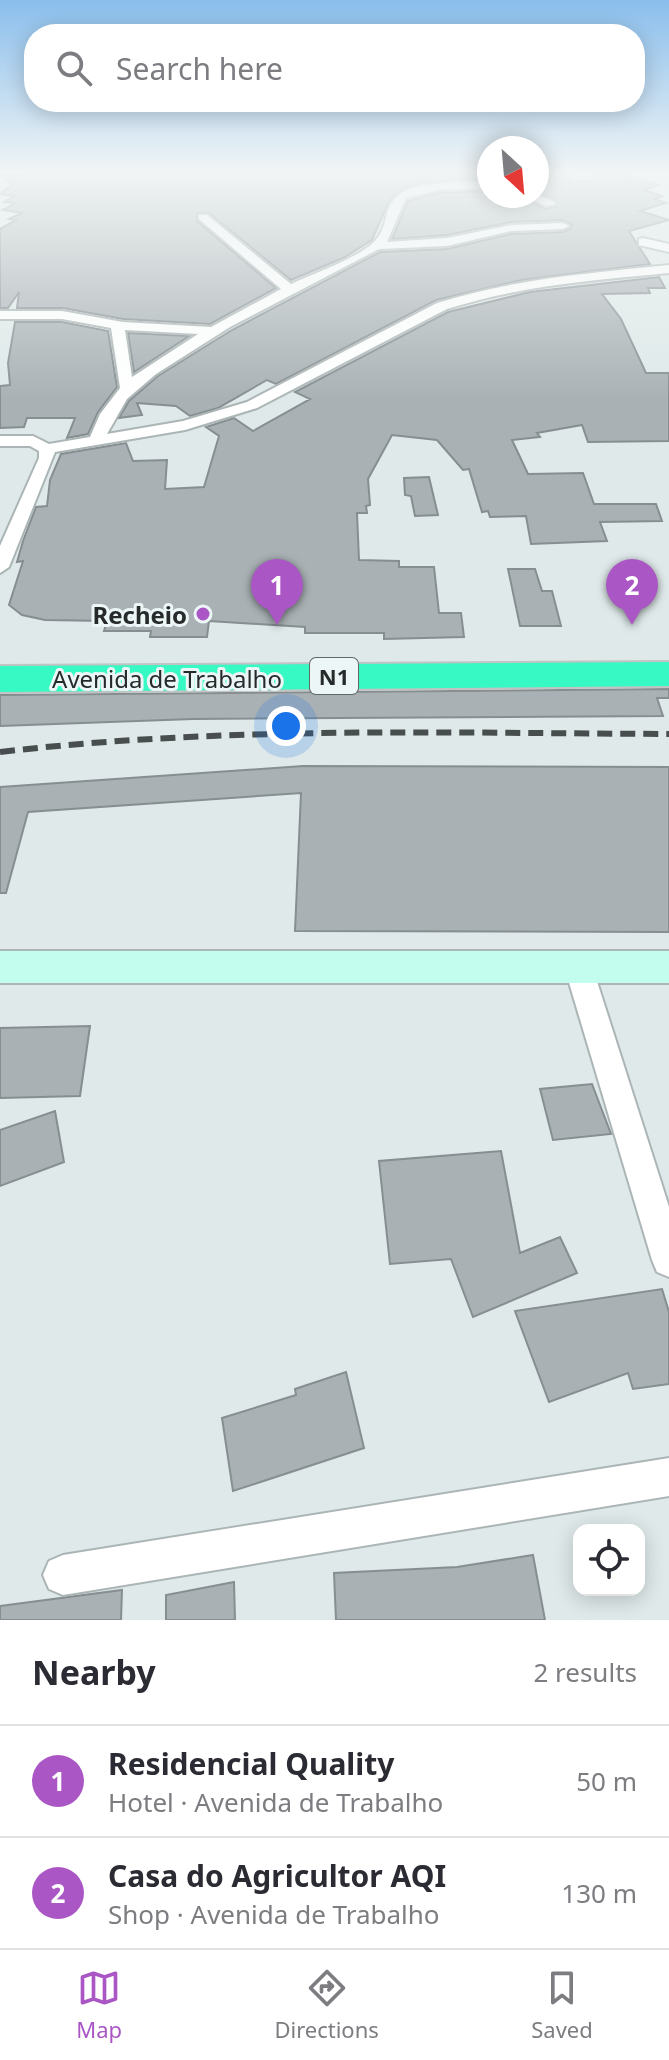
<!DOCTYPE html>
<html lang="en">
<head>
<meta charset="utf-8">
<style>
  body { margin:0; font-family:"Noto Sans",sans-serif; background:#f2f2f3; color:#2b2b33 }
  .controls { position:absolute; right:24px; bottom:24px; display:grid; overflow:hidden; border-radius:16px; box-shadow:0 4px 20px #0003 }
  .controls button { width:72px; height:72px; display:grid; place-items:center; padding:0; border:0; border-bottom:2px solid #e1e1e2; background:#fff; color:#2b2b33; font:40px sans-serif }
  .compass { position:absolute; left:477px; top:136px; width:72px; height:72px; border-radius:50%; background:#fff; box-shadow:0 4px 20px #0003; rotate:154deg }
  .you { position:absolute; left:286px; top:726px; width:28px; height:28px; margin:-20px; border:6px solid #fff; border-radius:50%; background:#1a73e8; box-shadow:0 0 0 12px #1a73e833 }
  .badge { display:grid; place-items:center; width:52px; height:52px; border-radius:50%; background:#aa56c5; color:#fff; font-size:26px; font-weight:700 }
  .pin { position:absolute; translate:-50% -66px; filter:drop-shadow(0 2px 4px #0008) }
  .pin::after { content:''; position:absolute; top:42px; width:28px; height:24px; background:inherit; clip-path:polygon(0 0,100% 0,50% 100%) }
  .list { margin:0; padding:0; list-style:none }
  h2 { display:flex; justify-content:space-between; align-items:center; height:104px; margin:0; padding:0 32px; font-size:34px }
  h2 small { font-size:26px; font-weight:400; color:#7c7c81 }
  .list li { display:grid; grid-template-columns:52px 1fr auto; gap:24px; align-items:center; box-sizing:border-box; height:112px; padding:0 32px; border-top:2px solid #e1e1e2 }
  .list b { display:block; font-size:30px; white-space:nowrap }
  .list p { margin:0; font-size:26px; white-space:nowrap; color:#7c7c81 }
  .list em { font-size:26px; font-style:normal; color:#7c7c81 }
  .icon { flex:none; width:44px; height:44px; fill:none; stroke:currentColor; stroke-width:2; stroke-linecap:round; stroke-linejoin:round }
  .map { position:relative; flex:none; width:669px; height:1620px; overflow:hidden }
  .search { position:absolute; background:#fff; box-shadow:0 4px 20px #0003; left:24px; right:24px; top:24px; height:88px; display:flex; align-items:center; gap:20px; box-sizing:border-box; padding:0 28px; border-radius:32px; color:#7c7c81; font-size:30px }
  .sheet { height:328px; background:#fff }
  nav { display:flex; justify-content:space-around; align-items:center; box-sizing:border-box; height:112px; border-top:2px solid #e1e1e2; background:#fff; font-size:22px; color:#7c7c81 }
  nav a { display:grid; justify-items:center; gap:4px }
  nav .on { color:#aa56c5 }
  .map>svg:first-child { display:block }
</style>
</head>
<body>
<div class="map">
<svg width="669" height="1620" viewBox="0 0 669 1620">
  <rect width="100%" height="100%" fill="#dfe9e9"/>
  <path fill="#a9b1b4" stroke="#868e91" stroke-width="2" d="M30,173H489V179L434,181L404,188L389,201L372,240L345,257L291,280L209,213H197V221L276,288L210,324L123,319L63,308H17L19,292L8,308H0V229L16,220L9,219L22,213L3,210L15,203L4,202L14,196L0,194L12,185L0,175L26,176Z
    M537,173H567L571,182L590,181L598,173H618L658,185L644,190L662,196L655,199L666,203L640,211L669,220L629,231L650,264L522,280L436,300L276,384L267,380L218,408L190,416L176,406L137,403L142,415L119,418L129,401L158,376L232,330L380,252L447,249L511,234L563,232L570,229L572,225L563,220L511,222L447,235L392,239L408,201L439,193L489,191V196L505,201L522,196L545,209L556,207L555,199L537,192Z
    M659,277L665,288H648L650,293L602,294L621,319L646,373H669V441L588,442L582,425L537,433L540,437L512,440L528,474L583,473L594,504H656L662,521L600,522L607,541L531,544L526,516L490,517L488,511L482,512L469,469L463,470L437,440L392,435L368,479L370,505L366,506L367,513H357L359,560L399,561V567H434L439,613H461L464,637L384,639V633H305V627L209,621L207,637H150L151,631H104L107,621L45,620L22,615L9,605L23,561L17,562L23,541L36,507L47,506L50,480L61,454L126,443L133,461L167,460L165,489L204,487L219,436L206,427L234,418L253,431L310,399L295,392L448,312L530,292Z
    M15,322H62L108,331L117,387L98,412L88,434L67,438L75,418H27L24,427L0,428V386L10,385L8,363Z
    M128,333L189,336L134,372Z
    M429,477L438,515L415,516L411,496L405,495L404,478Z
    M508,569H535L542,591H552L561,626H520Z
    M669,689V698H657L663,716L193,719L0,726V695Z
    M303,766L669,767V932L295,931L301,793L28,812L6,893H0V787Z
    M90,1026L80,1096L0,1098V1028Z
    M592,1084L611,1134L553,1140L540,1089Z
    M55,1111L64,1162L0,1186V1130Z
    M501,1151L520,1253L560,1237L577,1273L473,1317L451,1259L390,1264L379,1161Z
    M662,1289L669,1312V1384L633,1389L628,1373L549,1402L515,1311Z
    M346,1372L364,1448L233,1491L222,1418L296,1395L295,1389Z
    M533,1555L545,1620H336L334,1573L457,1567Z
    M234,1582L235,1620H166V1595Z
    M122,1590L121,1620H0V1606Z"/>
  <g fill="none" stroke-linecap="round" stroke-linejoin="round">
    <defs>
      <path id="street" d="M455,182H489V188L439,190L406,198L387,242L447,238L511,225L563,223L569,226L563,229L511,231L447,246L379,249L230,327L156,374L127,399L107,434L183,421L247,402L437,303C513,279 590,273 669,265V273C594,280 519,286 447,309L257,408L185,430L55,452L9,567L0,573V546L39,458V451L30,446H0V436H33L49,444L90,437L100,414L120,388L111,328L62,319H0V311H62L123,322L211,327L281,289L199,219V215H207L291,284C314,273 356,259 374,242C382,234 385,223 387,213C396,183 428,185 455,182ZM125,330L198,334L132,377Z
        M537,195L554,202L555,204L546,206L525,196Z
        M643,238L669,244V252L639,245V239Z
        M579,957L589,961L593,969L669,1207V1277L657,1272L652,1260L565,969L569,961Z
        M669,1458V1496L63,1595L49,1589L43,1575L49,1561L63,1555Z"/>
      <path id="secondary" d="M0,951H669V983H0Z"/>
      <path id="highway" d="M669,662V686L0,692V666Z"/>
    </defs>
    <use href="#street" stroke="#acb5b5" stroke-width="4"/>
    <use href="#secondary" stroke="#acb5b5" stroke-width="4"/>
    <use href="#highway" stroke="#c2c3c3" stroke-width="4"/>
    <use href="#street" fill="#fff" fill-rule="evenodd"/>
    <use href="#secondary" fill="#c3fded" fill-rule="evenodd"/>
    <use href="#highway" fill="#37f9c4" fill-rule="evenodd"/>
    <path stroke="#484d4d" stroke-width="6" stroke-dasharray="15 8" stroke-linecap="butt" d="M0,752C223,726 445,733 669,734"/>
  </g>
  <linearGradient id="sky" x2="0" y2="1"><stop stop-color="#8abeec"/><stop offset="0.43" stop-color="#f1f5f5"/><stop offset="1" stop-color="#f1f5f5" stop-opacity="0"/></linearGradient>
  <rect width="669" height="400" fill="url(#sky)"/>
  <circle fill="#aa56c5" stroke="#ecf6f6" stroke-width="3" cx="203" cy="614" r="8"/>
  <g text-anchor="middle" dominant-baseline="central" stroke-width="6" stroke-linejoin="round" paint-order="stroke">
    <rect fill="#ecf6f6" stroke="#616767" stroke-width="2" x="310" y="658" width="48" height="36" rx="6"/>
    <g font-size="22" font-weight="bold" fill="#262a2a">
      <text x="334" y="676">N1</text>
    </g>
    <g font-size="24" font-weight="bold" fill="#262a2a" stroke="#ecf6f6" text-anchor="end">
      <text x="187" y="614">Recheio</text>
    </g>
    <g font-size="24" fill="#262a2a" stroke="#ecf6f6">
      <text x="167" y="678">Avenida de Trabalho</text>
    </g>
  </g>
</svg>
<div class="controls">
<button><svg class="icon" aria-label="locate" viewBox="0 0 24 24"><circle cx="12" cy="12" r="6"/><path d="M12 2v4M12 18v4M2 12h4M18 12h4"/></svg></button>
</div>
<svg class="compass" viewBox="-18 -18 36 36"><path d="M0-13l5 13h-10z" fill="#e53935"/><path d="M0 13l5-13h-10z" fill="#7c7c81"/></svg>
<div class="you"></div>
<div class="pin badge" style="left:277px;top:625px">1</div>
<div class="pin badge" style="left:632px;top:625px">2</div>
<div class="search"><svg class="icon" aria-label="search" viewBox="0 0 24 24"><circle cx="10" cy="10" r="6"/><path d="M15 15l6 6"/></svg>Search here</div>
</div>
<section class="sheet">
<h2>Nearby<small>2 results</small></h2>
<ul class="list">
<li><span class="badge">1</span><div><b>Residencial Quality</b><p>Hotel · Avenida de Trabalho</p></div><em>50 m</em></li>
<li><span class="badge">2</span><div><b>Casa do Agricultor AQI</b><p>Shop · Avenida de Trabalho</p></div><em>130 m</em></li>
</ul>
</section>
<nav>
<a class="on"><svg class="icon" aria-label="map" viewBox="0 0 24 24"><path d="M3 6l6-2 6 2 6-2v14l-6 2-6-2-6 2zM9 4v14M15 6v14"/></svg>Map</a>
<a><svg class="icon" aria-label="directions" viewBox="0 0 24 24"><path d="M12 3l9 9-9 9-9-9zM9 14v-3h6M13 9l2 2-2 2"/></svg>Directions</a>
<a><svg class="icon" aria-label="saved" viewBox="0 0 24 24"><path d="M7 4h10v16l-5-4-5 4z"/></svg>Saved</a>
</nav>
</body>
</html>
